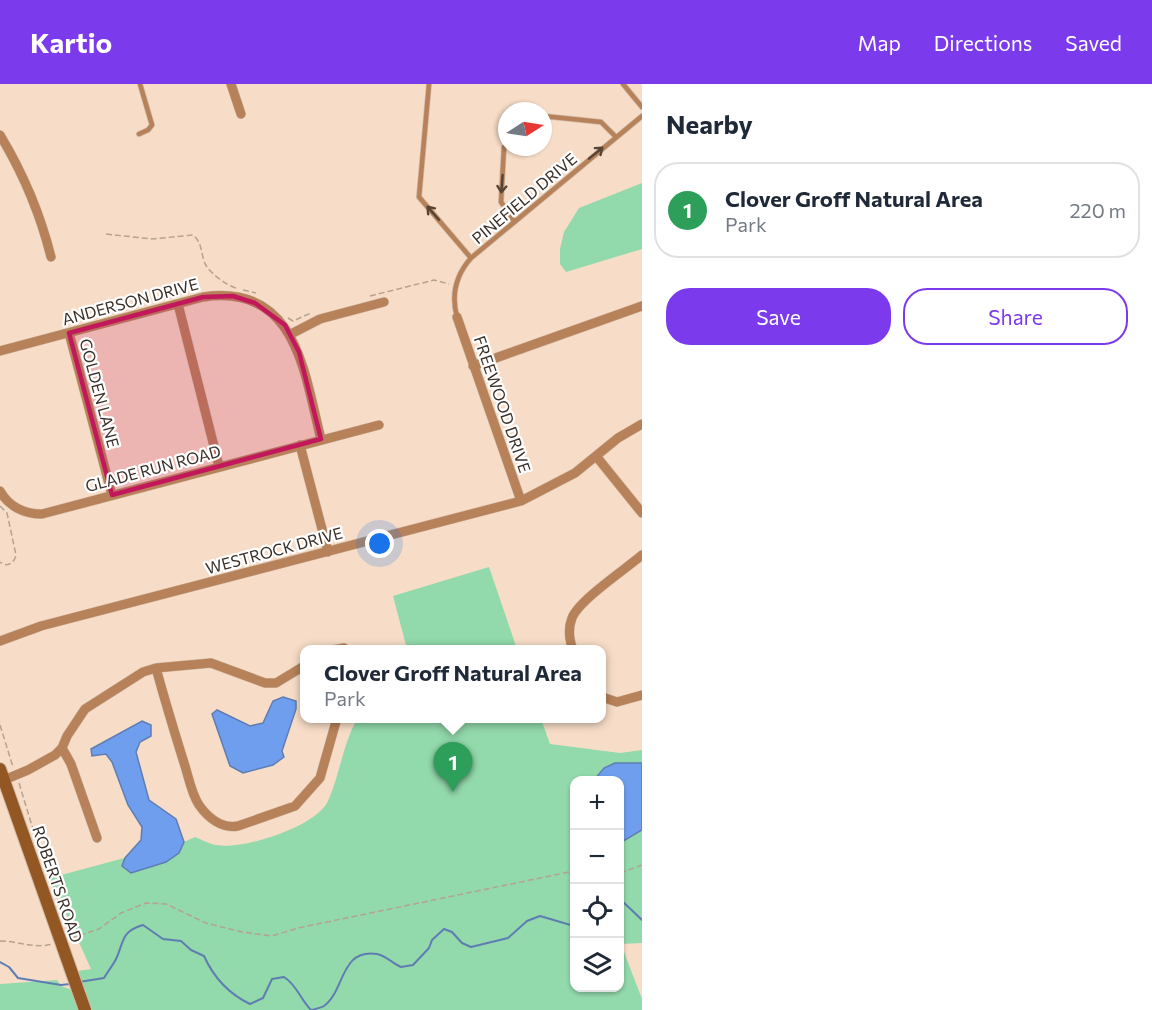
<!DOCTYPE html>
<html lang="en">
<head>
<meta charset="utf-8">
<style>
  body { margin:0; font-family:Commissioner,sans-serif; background:#f2f2f3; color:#1f2937 }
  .controls { position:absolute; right:18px; bottom:18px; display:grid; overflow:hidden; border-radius:12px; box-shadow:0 2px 4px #0004 }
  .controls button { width:54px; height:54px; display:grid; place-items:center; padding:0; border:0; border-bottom:2px solid #e0e1e3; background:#fff; color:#1f2937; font:30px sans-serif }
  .compass { position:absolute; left:498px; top:18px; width:54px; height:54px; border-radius:50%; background:#fff; box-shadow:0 2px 4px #0004; rotate:78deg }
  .you { position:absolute; left:380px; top:460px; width:21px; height:21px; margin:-15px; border:4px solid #fff; border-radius:50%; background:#1a73e8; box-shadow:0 0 0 9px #1a73e833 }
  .badge { display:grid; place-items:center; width:39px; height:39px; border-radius:50%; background:#7c3aed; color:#fff; font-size:20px; font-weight:700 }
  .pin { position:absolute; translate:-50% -50px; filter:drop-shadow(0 2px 3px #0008) }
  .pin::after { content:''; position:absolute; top:32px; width:21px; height:18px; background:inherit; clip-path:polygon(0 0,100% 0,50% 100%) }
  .popup { position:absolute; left:300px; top:561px; width:306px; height:78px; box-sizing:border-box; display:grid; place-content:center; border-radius:12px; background:#fff; filter:drop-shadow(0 2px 4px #0005); font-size:20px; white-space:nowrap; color:#747a83 }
  .popup b { font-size:22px; color:#1f2937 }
  .popup::after { content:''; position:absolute; left:50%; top:100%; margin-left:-12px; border:12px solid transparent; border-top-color:#fff }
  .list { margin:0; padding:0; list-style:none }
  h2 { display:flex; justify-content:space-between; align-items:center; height:78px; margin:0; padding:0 24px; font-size:26px }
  h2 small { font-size:20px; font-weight:400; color:#747a83 }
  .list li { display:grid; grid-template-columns:39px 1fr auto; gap:18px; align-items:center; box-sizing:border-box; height:96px; margin:0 12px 12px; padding:0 12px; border:2px solid #e0e1e3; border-radius:24px }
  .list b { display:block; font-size:22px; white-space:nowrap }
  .list p { margin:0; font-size:20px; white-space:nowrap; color:#747a83 }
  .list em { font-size:20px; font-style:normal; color:#747a83 }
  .actions { display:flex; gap:12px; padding:18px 24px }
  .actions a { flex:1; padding:14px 0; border:2px solid #7c3aed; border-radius:24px; text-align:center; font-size:21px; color:#7c3aed }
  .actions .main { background:#7c3aed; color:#fff }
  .icon { flex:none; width:33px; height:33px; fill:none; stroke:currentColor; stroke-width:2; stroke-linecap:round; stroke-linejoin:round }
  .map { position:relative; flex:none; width:642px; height:926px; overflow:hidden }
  header { display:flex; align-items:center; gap:36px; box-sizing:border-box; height:84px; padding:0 30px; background:#7c3aed; color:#fff }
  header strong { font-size:28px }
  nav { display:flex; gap:33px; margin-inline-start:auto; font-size:21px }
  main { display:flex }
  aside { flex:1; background:#fff }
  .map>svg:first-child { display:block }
</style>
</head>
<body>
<header>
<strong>Kartio</strong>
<nav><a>Map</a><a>Directions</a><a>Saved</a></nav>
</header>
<main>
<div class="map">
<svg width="642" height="926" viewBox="0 0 642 926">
  <rect width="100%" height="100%" fill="#f7ddc7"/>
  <path fill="#92d9ab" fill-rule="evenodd" d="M642,99V165L566,188L560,180V165L564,148L579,124Z
    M489,483L517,565H407L393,512Z
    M357,635H541L550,660L620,669L642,666V859L621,860L642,915V926H0V900L57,896L61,902L78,908L72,888L91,885L50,794L184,758L195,753C201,755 209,760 216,761C243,766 316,743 328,717C340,690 343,660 357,635ZM574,696H620V904H574Z"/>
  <path fill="#6f9eee" stroke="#5f7db2" stroke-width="1.5" d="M283,613L296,617V625L282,667L284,673L273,681L243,689L230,682L212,630L217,626L250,642L263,639L273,617Z
    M142,637L151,641V652L140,658L136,668L149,716L176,735L184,758L179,769L166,778L131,789L122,782L125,774L141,756L142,743L128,721L112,678L106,670L92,672L91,665Z
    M615,679H642V746L620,759V696H594L604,684Z"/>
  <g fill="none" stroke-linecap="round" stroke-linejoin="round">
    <path stroke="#5f7db2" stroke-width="2" d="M620,815L642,836
      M0,878L9,883L18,894L61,901L70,900
      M79,898L104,894C108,887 114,880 117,873C124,856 122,847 143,841L163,855L181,857L191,866L204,872C214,894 229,910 250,920L263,914L272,895L284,893C297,901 300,915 311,926C315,925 321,924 324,922C345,907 340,864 377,870C385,871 393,880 401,883L413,881L429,864L432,856L444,845L452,848L462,859L471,863L508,854L527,837L540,832L574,842"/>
    <defs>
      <path id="service" d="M429,0L419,113L471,174
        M623,0L642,23
        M543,32L601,38L616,53
        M139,50L148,46L152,41L140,0
        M507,61L504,63L501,118L514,137
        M457,233C451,211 456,191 471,174L642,32"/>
      <path id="minor" d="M231,0L241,30
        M0,51C23,89 40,129 51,173
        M178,220L219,382
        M457,233L521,417
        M69,249L112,411
        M291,250L320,235L384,218
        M0,267L203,213C297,199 304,289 321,355
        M473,282L642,222
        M300,361L328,468
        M596,372L642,429
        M0,407C9,423 25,430 42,430L379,341
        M0,557L41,542L521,417L575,389L618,354L642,340
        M332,566L344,564L346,566
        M573,566C569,555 568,544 572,534C579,516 626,485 642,471
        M156,584C165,617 175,650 185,682C189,695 192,711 199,721C208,734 222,745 238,742L295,722L320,694L337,634
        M602,613L617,618L642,611
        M62,664L71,680L97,754
        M4,696L28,686L55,671L62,664L67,652L85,625L143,588L156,584L211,579L265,599H276L304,582"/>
      <path id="secondary" d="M0,685L85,926"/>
    </defs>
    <use href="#service" stroke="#d1baa7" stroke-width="6"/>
    <use href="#minor" stroke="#d1baa7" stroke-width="10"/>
    <use href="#secondary" stroke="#d1baa7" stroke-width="14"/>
    <path stroke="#b6a291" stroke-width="1.5" stroke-dasharray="6 3" stroke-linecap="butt" d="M106,150L152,155L193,151C204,160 200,173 207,183C213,191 226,201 236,204
      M243,206L256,209
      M370,212L434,196L449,200
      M288,234L293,237L311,229
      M0,422L7,429L16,471C14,479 8,484 0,478
      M0,641L13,683
      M19,699L32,742L71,853
      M620,789L642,781
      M71,854L99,845L121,829L146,819L166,820L206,839L242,848L272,852L298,844L574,787
      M0,857C18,857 35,865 52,860"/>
    <use href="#service" stroke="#b7825a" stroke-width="4.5"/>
    <use href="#minor" stroke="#b7825a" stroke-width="9"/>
    <use href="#secondary" stroke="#935723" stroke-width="12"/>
  </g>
  <defs><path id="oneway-shaft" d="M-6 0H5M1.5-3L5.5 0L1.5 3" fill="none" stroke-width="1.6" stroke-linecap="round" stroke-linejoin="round" transform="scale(1.5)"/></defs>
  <g stroke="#584434">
    <use href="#oneway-shaft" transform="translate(596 69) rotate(-39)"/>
    <use href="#oneway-shaft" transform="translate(502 100) rotate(94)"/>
    <use href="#oneway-shaft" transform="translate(433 129) rotate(-131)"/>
  </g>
  <path fill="#c2185b" fill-opacity="0.2" stroke="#c2185b" stroke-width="4.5" stroke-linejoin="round" d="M233,212L255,219L285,241L299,268L321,355L112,411L69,249L203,213Z"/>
  <g text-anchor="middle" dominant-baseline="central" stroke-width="4.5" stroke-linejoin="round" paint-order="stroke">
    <g font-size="16" fill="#392f27" stroke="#fff">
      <text transform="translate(524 114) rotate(-40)">PINEFIELD DRIVE</text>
      <text transform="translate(130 217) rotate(-15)">ANDERSON DRIVE</text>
      <text transform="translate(100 309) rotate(75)">GOLDEN LANE</text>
      <text transform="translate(503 320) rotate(71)">FREEWOOD DRIVE</text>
      <text transform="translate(153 384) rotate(-15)">GLADE RUN ROAD</text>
      <text transform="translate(274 466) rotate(-15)">WESTROCK DRIVE</text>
      <text transform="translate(58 800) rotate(71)">ROBERTS ROAD</text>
    </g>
  </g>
</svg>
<div class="controls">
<button>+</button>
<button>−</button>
<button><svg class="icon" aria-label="locate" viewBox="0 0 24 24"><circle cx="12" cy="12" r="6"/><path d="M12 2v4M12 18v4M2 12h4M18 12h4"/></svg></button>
<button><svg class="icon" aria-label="layers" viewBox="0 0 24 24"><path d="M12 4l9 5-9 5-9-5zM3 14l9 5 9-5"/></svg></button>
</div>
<svg class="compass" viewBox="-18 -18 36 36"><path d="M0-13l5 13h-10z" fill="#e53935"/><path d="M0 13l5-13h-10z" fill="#747a83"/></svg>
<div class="you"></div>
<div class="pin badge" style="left:453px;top:708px;background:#2e9e5b">1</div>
<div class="popup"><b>Clover Groff Natural Area</b>Park</div>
</div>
<aside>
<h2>Nearby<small></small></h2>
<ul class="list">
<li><span class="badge" style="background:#2e9e5b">1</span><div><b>Clover Groff Natural Area</b><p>Park</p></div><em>220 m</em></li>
</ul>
<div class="actions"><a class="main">Save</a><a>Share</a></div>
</aside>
</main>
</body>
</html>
